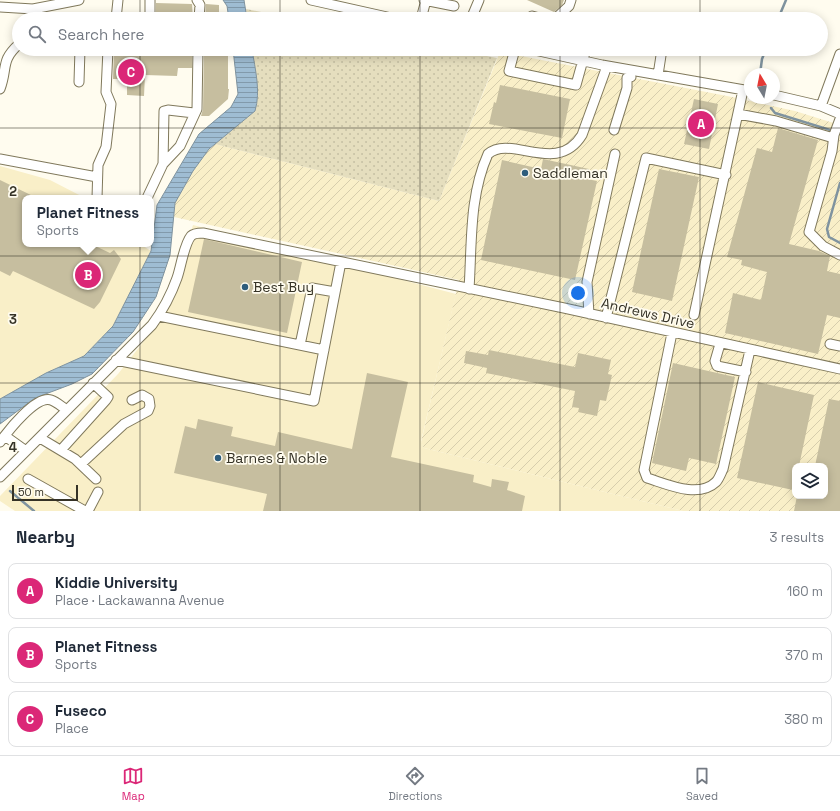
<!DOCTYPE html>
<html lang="en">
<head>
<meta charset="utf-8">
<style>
  body { margin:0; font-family:"Space Grotesk",sans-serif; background:#f6f6f7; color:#1f2937 }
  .controls { position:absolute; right:12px; bottom:12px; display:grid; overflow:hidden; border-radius:8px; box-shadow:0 2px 10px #0003 }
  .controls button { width:36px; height:36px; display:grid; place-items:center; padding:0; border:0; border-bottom:1px solid #e0e1e3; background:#fff; color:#1f2937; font:20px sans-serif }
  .compass { position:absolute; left:744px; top:68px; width:36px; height:36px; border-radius:50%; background:#fff; box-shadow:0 2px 10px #0003; rotate:350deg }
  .scale { position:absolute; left:12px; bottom:10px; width:66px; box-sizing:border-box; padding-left:4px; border:2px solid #353226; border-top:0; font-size:11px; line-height:14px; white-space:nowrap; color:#353226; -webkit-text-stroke:3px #fffcef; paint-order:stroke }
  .you { position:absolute; left:578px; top:293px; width:14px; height:14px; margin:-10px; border:3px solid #fff; border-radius:50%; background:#1a73e8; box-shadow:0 0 0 6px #1a73e833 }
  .badge { display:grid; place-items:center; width:26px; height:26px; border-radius:50%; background:#db2777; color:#fff; font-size:13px; font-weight:700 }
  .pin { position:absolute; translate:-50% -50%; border:2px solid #fff; box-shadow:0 1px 4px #0006 }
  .popup { position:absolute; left:22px; top:195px; width:132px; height:52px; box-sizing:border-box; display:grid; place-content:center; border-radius:8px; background:#fff; filter:drop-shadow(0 1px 3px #0005); font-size:13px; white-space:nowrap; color:#747a83 }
  .popup b { font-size:15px; color:#1f2937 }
  .popup::after { content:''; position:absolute; left:50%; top:100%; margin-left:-8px; border:8px solid transparent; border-top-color:#fff }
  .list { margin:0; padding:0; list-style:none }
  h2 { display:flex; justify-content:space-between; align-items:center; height:52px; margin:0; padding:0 16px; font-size:17px }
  h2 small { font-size:13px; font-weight:400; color:#747a83 }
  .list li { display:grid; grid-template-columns:26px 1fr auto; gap:12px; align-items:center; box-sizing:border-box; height:56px; margin:0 8px 8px; padding:0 8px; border:1px solid #e0e1e3; border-radius:8px }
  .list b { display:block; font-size:15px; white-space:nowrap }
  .list p { margin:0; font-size:13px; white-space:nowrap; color:#747a83 }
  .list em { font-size:13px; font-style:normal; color:#747a83 }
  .icon { flex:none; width:22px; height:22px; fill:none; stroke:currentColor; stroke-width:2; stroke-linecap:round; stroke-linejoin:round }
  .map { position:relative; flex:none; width:840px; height:511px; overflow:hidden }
  .search { position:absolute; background:#fff; box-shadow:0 2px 10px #0003; left:12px; right:12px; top:12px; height:44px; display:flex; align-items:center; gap:10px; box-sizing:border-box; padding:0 14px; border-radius:22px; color:#747a83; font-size:15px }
  .sheet { height:244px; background:#fff }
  nav { display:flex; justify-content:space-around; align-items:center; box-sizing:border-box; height:56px; border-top:1px solid #e0e1e3; background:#fff; font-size:11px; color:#747a83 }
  nav a { display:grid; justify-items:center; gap:2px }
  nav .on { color:#db2777 }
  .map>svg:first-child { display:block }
</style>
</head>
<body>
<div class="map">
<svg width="840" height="511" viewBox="0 0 840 511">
  <defs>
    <pattern id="industrial-furrows" width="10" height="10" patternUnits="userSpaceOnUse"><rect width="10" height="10" fill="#f9efc8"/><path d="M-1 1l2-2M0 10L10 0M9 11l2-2" fill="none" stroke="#d6cdac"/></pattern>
    <pattern id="grass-dots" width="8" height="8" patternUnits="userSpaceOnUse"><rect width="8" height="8" fill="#e5debe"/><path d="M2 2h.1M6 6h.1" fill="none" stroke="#c5bfa3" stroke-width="1.8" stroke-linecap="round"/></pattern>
    <pattern id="water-rules" width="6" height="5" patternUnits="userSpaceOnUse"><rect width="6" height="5" fill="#9fbdd3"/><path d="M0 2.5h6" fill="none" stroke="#829aab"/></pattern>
  </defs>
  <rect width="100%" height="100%" fill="#fffcef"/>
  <path fill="#f9efc8" d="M0,166L50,180L85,198H25V244H140L151,251L113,326L84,356L46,373L0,399Z
    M193,225L456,294L421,441L424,448L683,511H15L0,501V496L118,374L166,313Z"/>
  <path fill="url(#industrial-furrows)" fill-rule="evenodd" d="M500,52L732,97L795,111L840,125V511H683L424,448L421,442L459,280L174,217L175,203L193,171L209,149L215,144L439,201ZM795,466H825V496H795Z"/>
  <path fill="url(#grass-dots)" d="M246,9L296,19H247Z
    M252,49H451L497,58L439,201L215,144L255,111L258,94Z"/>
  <path fill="url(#water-rules)" stroke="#7f939f" d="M223,0H244L247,19H229L227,6Z
    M233,49H252C255,69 261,91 255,111L209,149L193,171L175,203L170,255L156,297L133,332L92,374L72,384L35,398L0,424V399L46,373L84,356L113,326L151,251L157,205L199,134L231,107L238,94Z"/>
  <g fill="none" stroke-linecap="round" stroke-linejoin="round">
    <path stroke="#7f939f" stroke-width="2.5" d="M778,19L786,0
      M760,74L762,59L766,49
      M771,108L775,113L840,133
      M840,183L827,229L829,237L840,243
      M10,491L34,511"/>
  </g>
  <path fill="#c6be9f" d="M527,0H564L562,5L554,12Z
    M156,3L192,4L193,19H156Z
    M206,4L219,5V19H205Z
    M114,49H192V68H178L177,76L145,75L144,96L127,95V79H113Z
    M204,49H228V89H229L228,99L209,116H201L203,109Z
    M500,85L570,99L562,138L489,124L494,102L496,103Z
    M694,99L718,104L709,149L684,144Z
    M778,128L818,140L789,244L819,251L830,256L827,271L840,274V318L827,315L818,354L725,333L733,293L761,300L767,272L741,265L742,260L727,257L757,148L772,152Z
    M543,159L589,169L587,179L597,181L575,280L481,260L502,160L541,169Z
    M659,169L699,177L672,301L632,292Z
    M0,180L37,198H25V244H91L110,253L114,250L121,259L100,302L94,309L13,271L10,276L0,271Z
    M204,239L302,262L287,333L188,312Z
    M489,350L575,367L578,353L611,360L608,374L612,375L606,401L600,400L597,416L578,412L579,408L572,407L575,391L486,373L487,368L464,363L466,351L488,355Z
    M673,363L735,377L716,464L689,458L686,471L652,463Z
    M367,373L408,382L391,457L474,475L473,482L491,487L492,479L509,482L507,490L525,496L522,511H263L267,494L174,473L185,426L196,429L198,419L233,427L231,436L275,446L278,432L352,449Z
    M758,382L814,395L799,466H795L793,490L737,478Z
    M829,399L840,401V511H794L797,496H825V466H815Z"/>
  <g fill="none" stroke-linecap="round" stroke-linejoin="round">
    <defs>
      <path id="minor" d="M197,0L200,5L199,19
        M311,0L396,19
        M424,0L454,6
        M0,7L33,9L79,0
        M104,19L117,17
        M116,19L118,0
        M150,19V0
        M421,19L426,0
        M471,19L479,0
        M532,19V16L543,19
        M555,19L569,6L571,0
        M515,49L509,71L576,85L586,49
        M530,49L602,65L750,91
        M658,75L662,49
        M79,82L80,49
        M0,89C8,68 0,61 19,44
        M774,95L821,106L840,114
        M821,106L840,54
        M738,114L776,121L830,137L834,135L840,119
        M614,130L627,88V78L631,77
        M834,135L832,151L809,232L823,246L840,255
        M0,159L97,177
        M163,164L164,111L168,110L194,113
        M97,198L98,165L106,147L111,104L106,92L108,49
        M147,198L163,164L180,146L197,109L198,49
        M469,289C472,244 469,196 488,154C511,134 557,176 582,135L607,66
        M589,314L587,282L615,154
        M694,315L743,90
        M159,316L324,350
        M606,318L646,158L726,175
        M672,333L644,470L647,478C667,484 698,499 716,482C719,479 721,473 723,469L750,350
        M720,344L715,361L717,366L746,372
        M830,344L840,346
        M300,345L312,288L335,292
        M116,360L314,401L341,262
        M5,436L26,451
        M40,438L75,459L96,479
        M0,442C8,431 36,395 51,400C57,402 62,407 67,410
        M61,450L106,400L108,397L93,383
        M81,464L124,424L148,411L150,406L149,399L142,395L132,400
        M0,477L152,325C163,310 171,295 177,278C181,267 184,244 191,236C194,233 199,233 203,233L564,308L840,369
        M28,479L85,511
        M88,511L98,492"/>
    </defs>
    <use href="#minor" stroke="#80795c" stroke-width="11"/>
    <use href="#minor" stroke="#fff" stroke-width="9"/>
  </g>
  <path fill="none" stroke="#353226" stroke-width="1" stroke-opacity="0.55" d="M140,0V19M280,0V19M420,0V19M560,0V19M700,0V19M140,49V511M280,49V511M420,49V511M560,49V511M700,49V511M0,128H840M0,256H840M0,383H840"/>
  <g fill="#2e5d7c" stroke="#fffcef" stroke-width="1.5">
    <circle cx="525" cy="173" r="4"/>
    <circle cx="245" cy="287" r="4"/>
    <circle cx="218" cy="458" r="4"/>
  </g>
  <g text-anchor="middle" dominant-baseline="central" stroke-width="3.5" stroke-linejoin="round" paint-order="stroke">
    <g font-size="14" fill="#353226" stroke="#fffcef" text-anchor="start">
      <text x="533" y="173">Saddleman</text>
      <text x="253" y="287">Best Buy</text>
      <text x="226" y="458">Barnes &amp; Noble</text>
    </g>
    <g font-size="14" fill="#353226" stroke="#fffcef">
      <text transform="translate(648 313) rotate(13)">Andrews Drive</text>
    </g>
  </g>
  <g font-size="13" text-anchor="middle" font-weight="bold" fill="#353226" stroke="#fffcef" stroke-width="3.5" stroke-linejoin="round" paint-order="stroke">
    <text x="13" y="196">2</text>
    <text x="13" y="324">3</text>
    <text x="13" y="452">4</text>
  </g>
</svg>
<div class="controls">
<button><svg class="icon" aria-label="layers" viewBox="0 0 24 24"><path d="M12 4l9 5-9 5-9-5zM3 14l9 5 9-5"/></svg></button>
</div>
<svg class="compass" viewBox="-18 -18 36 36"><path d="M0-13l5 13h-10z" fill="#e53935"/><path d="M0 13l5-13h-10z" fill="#747a83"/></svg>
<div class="scale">50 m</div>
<div class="you"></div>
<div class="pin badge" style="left:701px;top:124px">A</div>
<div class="pin badge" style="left:88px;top:275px">B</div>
<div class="popup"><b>Planet Fitness</b>Sports</div>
<div class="pin badge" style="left:131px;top:72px">C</div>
<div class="search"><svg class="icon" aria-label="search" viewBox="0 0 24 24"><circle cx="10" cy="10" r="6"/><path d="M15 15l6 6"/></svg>Search here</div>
</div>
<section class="sheet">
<h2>Nearby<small>3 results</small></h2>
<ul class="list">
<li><span class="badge">A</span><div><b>Kiddie University</b><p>Place · Lackawanna Avenue</p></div><em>160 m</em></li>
<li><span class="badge">B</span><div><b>Planet Fitness</b><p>Sports</p></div><em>370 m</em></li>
<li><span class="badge">C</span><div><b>Fuseco</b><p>Place</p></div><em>380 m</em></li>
</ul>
</section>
<nav>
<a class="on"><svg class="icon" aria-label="map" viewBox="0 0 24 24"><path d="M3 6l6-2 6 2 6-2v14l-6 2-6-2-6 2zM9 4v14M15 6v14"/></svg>Map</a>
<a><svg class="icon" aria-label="directions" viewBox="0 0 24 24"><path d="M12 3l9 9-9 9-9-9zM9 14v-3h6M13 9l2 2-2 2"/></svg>Directions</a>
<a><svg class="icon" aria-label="saved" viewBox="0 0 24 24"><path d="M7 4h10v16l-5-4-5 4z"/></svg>Saved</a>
</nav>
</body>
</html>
